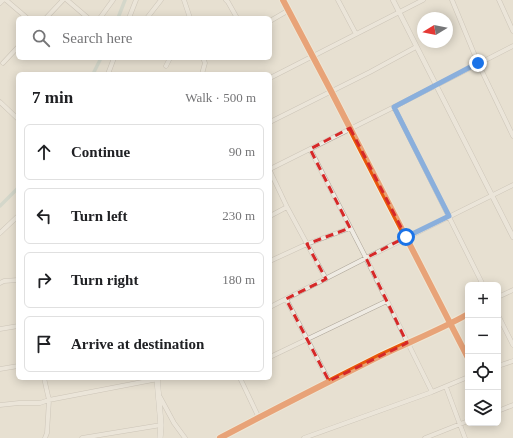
<!DOCTYPE html>
<html lang="en">
<head>
<meta charset="utf-8">
<style>
  body { margin:0; font-family:"Times New Roman",serif; background:#f6f6f6; color:#202124 }
  .controls { position:absolute; right:12px; bottom:12px; display:grid; overflow:hidden; border-radius:6px; box-shadow:0 2px 10px #0003 }
  .controls button { width:36px; height:36px; display:grid; place-items:center; padding:0; border:0; border-bottom:1px solid #e0e0e0; background:#fff; color:#202124; font:20px sans-serif }
  .compass { position:absolute; left:417px; top:12px; width:36px; height:36px; border-radius:50%; background:#fff; box-shadow:0 2px 10px #0003; rotate:260deg }
  .stop { position:absolute; width:12px; height:12px; margin:-9px; border:3px solid #1a73e8; border-radius:50%; background:#fff }
  .stop.end { background:#1a73e8; border-color:#fff; box-shadow:0 1px 4px #0008 }
  .list { margin:0; padding:0; list-style:none }
  h2 { display:flex; justify-content:space-between; align-items:center; height:52px; margin:0; padding:0 16px; font-size:17px }
  h2 small { font-size:13px; font-weight:400; color:#757577 }
  .list li { display:grid; grid-template-columns:26px 1fr auto; gap:12px; align-items:center; box-sizing:border-box; height:56px; margin:0 8px 8px; padding:0 8px; border:1px solid #e0e0e0; border-radius:6px }
  .list b { display:block; font-size:15px; white-space:nowrap }
  .list em { font-size:13px; font-style:normal; color:#757577 }
  .icon { flex:none; width:22px; height:22px; fill:none; stroke:currentColor; stroke-width:2; stroke-linecap:round; stroke-linejoin:round }
  .map { position:relative; flex:none; width:513px; height:438px; overflow:hidden }
  .search { position:absolute; background:#fff; box-shadow:0 2px 10px #0003; left:16px; top:16px; width:256px; height:44px; display:flex; align-items:center; gap:10px; box-sizing:border-box; padding:0 14px; border-radius:6px; color:#757577; font-size:15px }
  .panel { position:absolute; background:#fff; box-shadow:0 2px 10px #0003; left:16px; top:72px; width:256px; height:308px; border-radius:6px }
  .map>svg:first-child { display:block }
</style>
</head>
<body>
<div class="map">
<svg width="513" height="438" viewBox="0 0 513 438">
  <rect width="100%" height="100%" fill="#e7e0d1"/>
  <g fill="none" stroke-linecap="round" stroke-linejoin="round">
    <path stroke="#bcccc2" stroke-width="3.5" d="M118,18L125,0
      M93,74L101,58
      M0,206L18,188"/>
    <defs>
      <path id="minor" d="M6,0L27,18
        M67,0L88,18
        M184,0L190,18
        M226,0L228,2L237,18
        M283,0L331,91L468,358
        M338,0L356,34
        M452,0L478,63L513,136
        M499,0L513,31
        M0,3L3,0
        M46,18L63,0
        M100,18L113,0
        M129,18L136,0
        M147,18L161,0
        M270,21L289,10
        M3,63L18,47
        M166,66L170,58
        M108,74L114,58
        M202,74L205,63L203,58
        M270,78L423,0
        M0,102L18,119
        M394,107L483,285
        M270,122L370,72L416,47
        M310,149L366,258L432,392
        M270,169L394,107L513,46
        M270,171L287,207L326,279
        M270,216L287,207
        M0,233L18,216
        M270,261L307,244L350,228
        M0,283L4,281L18,280
        M498,297L513,290
        M286,299L329,381
        M270,307L366,258L513,185
        M498,315L513,345
        M0,329L18,326
        M270,357L387,301
        M498,366L513,361
        M0,369L18,366
        M44,378L49,400L47,433L45,438
        M240,378L259,418
        M446,387L465,438
        M160,397L174,423L185,438
        M0,405L19,403H40L49,400L158,379
        M498,411L513,405
        M82,438L161,425
        M220,438C273,410 326,383 380,356C409,342 440,330 468,314
        M304,438L432,392L468,377
        M425,438L468,421"/>
      <path id="tertiary" d="M393,0L513,237"/>
      <path id="secondary" d="M157,378L161,425L160,438"/>
    </defs>
    <use href="#minor" stroke="#ada599" stroke-width="5"/>
    <use href="#tertiary" stroke="#ada599" stroke-width="5.5"/>
    <use href="#secondary" stroke="#9c958a" stroke-width="6"/>
    <use href="#minor" stroke="#efebe3" stroke-width="4"/>
    <use href="#tertiary" stroke="#efebe3" stroke-width="4.5"/>
    <use href="#secondary" stroke="#efebe3" stroke-width="5.5"/>
    <defs>
      <path id="cycleway" d="M283,0L331,91L468,358
        M220,438C273,410 326,383 380,356C409,342 440,330 468,314"/>
    </defs>
    <use href="#cycleway" stroke="#f7eed8" stroke-width="8"/>
    <use href="#cycleway" stroke="#e8590c" stroke-width="6"/>
  </g>
  <g fill="none" stroke-linecap="round" stroke-linejoin="round">
    <path stroke="#1a73e8" stroke-width="5" d="M406,237L449,216L394,107L478,63"/>
  </g>
  <path d="M0 0H513V438H0ZM350,128L406,237L366,258L407,343L329,381L286,299L326,279L307,244L350,228L310,149Z" fill="#e7e0d1" fill-opacity=".55" fill-rule="evenodd"/>
  <path fill="none" stroke="#d62828" stroke-width="3" stroke-dasharray="8 5" stroke-linejoin="round" d="M350,128L406,237L366,258L407,343L329,381L286,299L326,279L307,244L350,228L310,149Z"/>
</svg>
<div class="controls">
<button>+</button>
<button>−</button>
<button><svg class="icon" aria-label="locate" viewBox="0 0 24 24"><circle cx="12" cy="12" r="6"/><path d="M12 2v4M12 18v4M2 12h4M18 12h4"/></svg></button>
<button><svg class="icon" aria-label="layers" viewBox="0 0 24 24"><path d="M12 4l9 5-9 5-9-5zM3 14l9 5 9-5"/></svg></button>
</div>
<svg class="compass" viewBox="-18 -18 36 36"><path d="M0-13l5 13h-10z" fill="#e53935"/><path d="M0 13l5-13h-10z" fill="#757577"/></svg>
<div class="stop" style="left:406px;top:237px"></div>
<div class="stop end" style="left:478px;top:63px"></div>
<div class="search"><svg class="icon" aria-label="search" viewBox="0 0 24 24"><circle cx="10" cy="10" r="6"/><path d="M15 15l6 6"/></svg>Search here</div>
<section class="panel">
<h2>7 min<small>Walk · 500 m</small></h2>
<ul class="list">
<li><svg class="icon" aria-label="ahead" viewBox="0 0 24 24"><path d="M12 20V5M6 11l6-6 6 6"/></svg><div><b>Continue</b></div><em>90 m</em></li>
<li><svg class="icon" aria-label="left" viewBox="0 0 24 24"><path d="M17 20v-9H6M10 6l-5 5 5 5"/></svg><div><b>Turn left</b></div><em>230 m</em></li>
<li><svg class="icon" aria-label="right" viewBox="0 0 24 24"><path d="M7 20v-9h11M14 6l5 5-5 5"/></svg><div><b>Turn right</b></div><em>180 m</em></li>
<li><svg class="icon" aria-label="arrive" viewBox="0 0 24 24"><path d="M6 21V4h12l-3 4 3 4H6"/></svg><div><b>Arrive at destination</b></div></li>
</ul>
</section>
</div>
</body>
</html>
